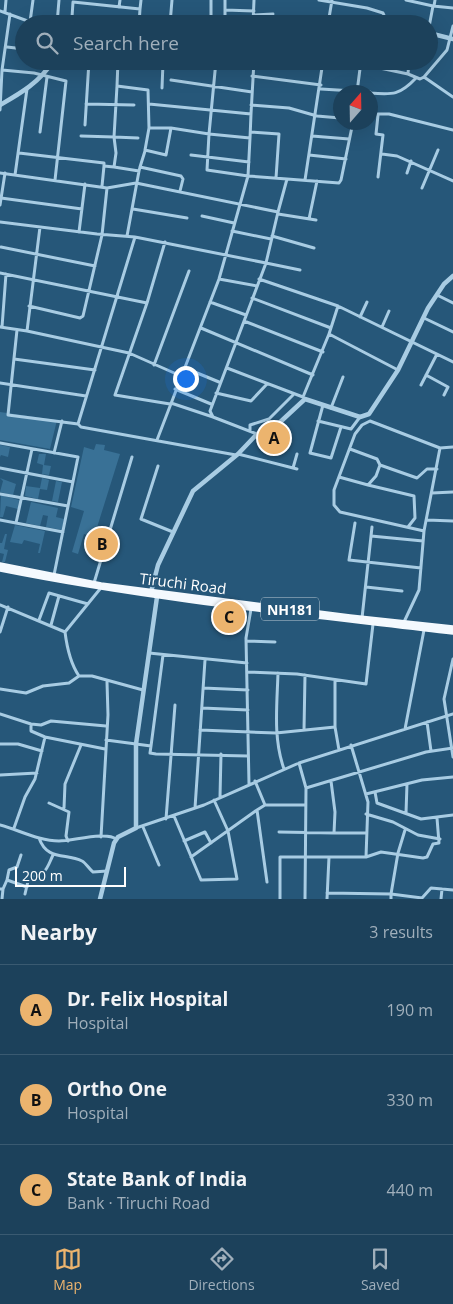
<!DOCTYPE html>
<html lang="en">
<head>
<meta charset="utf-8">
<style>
  body { margin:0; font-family:"Open Sans",sans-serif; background:#294c64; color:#f1f3f6 }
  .compass { position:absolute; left:333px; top:85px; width:45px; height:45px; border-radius:50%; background:#1c415b; box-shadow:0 5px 20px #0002; rotate:20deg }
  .scale { position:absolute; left:15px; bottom:12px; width:111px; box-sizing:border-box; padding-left:5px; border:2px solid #fff; border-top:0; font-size:14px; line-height:18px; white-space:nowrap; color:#fff; -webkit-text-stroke:4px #265779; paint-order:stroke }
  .you { position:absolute; left:185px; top:378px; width:18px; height:18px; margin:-12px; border:4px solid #fff; border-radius:50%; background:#1a73e8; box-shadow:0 0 0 8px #1a73e833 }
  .badge { display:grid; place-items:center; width:32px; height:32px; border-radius:50%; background:#ecb46e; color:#111; font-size:16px; font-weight:700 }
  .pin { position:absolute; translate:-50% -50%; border:2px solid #fff; box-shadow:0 1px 5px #0006 }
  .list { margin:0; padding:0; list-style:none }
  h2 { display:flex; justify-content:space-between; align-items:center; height:65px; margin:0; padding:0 20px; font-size:21px }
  h2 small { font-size:16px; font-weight:400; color:#a0afbb }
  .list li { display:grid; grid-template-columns:32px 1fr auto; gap:15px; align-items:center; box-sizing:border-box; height:90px; padding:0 20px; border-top:1px solid #3a5a71 }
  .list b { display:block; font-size:19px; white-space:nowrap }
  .list p { margin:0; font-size:16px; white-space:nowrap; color:#a0afbb }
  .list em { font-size:16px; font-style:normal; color:#a0afbb }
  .icon { flex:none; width:28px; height:28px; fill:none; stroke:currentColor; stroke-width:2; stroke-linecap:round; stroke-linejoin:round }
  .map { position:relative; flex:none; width:453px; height:899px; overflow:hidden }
  .search { position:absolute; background:#1c415b; box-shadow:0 5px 20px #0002; left:15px; right:15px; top:15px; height:55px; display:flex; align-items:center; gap:12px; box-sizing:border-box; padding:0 18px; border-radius:28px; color:#a0afbb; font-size:19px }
  .sheet { height:335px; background:#1c415b }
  nav { display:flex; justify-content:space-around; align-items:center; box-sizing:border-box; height:70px; border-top:1px solid #3a5a71; background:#1c415b; font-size:14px; color:#a0afbb }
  nav a { display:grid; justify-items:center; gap:2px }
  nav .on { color:#ecb46e }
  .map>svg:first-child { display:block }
</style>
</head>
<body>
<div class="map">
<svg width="453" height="899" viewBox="0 0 453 899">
  <rect width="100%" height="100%" fill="#265779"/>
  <path fill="#397196" d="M0,412L57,420L50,449L0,440Z
    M96,444L105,445L104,450L120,454L94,537L84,534L78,554L72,552L84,511L71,507L84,447L94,450Z
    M0,445L10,447L8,457L1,455L0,457Z
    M39,454H46L44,465L51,466L49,475L42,474L43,465L37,463Z
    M0,478L16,484L13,495L0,492L3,481Z
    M42,478L49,480L47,490L40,489L38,499L25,496L26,486L40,488Z
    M56,481L62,482L58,502L52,501Z
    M1,495L19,500L18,509L6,506L3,517H0Z
    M31,502L58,508L56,517L64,519L62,530L46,527L48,516L43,515L40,526L26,523Z
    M15,525L45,531L40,553H38L40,544L24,540L22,544L10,542Z
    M5,534H7L4,549L8,550L5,562H2L4,554L0,553V543H2Z"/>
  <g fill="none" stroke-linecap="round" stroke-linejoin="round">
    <path stroke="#a8cce3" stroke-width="3" d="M211,0V24
      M319,0L367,8L383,13L388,24
      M406,0L433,6
      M434,6L435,0
      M119,7L120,0
      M225,10L254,11
      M0,11L36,24
      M5,12L6,0
      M254,15L273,14
      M79,17H72L73,2L140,9L141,0
      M30,22L33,0
      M57,24L59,0
      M139,24L140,9
      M170,24L172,0
      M225,24V0
      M253,24L254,0
      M328,24L332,0
      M429,27L433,6L453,8
      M7,47L24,49
      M118,61L117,86L148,90L149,128H171
      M146,61L163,62
      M195,61L253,68
      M409,61L408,74L420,79L424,77L453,97
      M361,64L408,74
      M2,70L34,73L66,81L55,180
      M252,76L321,85
      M424,77L447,50L453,26
      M171,80L252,92
      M117,86L114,137L138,138
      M162,88L163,63
      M321,89L370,92
      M357,92L361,61
      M370,93C393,95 400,95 416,78
      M86,104L134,105
      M149,104L251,114L250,138
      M251,105L289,108L317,116L340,118
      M0,110L2,70L10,14
      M251,114L254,61
      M370,114H389L453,130
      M85,125L89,61
      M149,128L145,150L166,155L171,128L209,134L216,61
      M40,132L47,77
      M251,132L279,134L276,178
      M209,134L250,138L248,176L207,170Z
      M81,136L114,137L116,153L114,167L139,171L127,236
      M312,136L349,139
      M19,153L104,163V166L114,167
      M382,154L397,156L453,181
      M191,155L249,162
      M309,155L346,159
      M140,167L145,151
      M139,171L140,167L181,176L183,179L180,191
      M0,173L107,188L136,183L278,212L266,263L300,270
      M407,173L411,161
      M15,175L27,89
      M378,177L383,135L376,134L378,115
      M305,180L323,61
      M102,186L104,166
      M422,188L438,150
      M1,198L82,209
      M0,205L5,173
      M133,209L187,218
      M278,212L287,179L339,183L341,180L353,122
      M278,214L316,220
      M202,216L234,223
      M309,219L317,181
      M0,222L97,234L135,237L266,263L210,411L213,417L257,434
      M40,227L27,331L129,353L181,376
      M232,231L271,239
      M79,232L85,184
      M272,236L314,248
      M135,237L78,424L81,427L236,455
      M1,247L95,266
      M0,273L147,303L115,395L170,404
      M219,279L257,286
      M259,279L338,306
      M437,295L453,303
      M252,298L331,328
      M210,302L246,315
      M147,303L165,242
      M29,306L80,318L83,316L102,235L107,188
      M360,317L367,302
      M424,318L453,332
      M244,321L323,352
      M0,327L27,331
      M2,327L6,274
      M382,327L389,311
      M201,328L313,375
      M17,330L8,415L78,424
      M329,334L338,306L453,362
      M14,359L95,370
      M154,365L189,271
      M185,368L219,382
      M227,368L303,397L329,334L398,370
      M426,375L448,387L444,395
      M0,383L86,396
      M421,385L437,354
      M175,389L211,404
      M216,393L251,401L267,384
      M171,403L213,417
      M323,405L310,453L331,458L341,427
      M331,408L343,377
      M318,421L351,429L360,417
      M250,431V425L269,419L293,395
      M157,440L219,279L248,176L287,179
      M0,443L78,457L54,575
      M350,449L377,459L380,465
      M54,453L62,421
      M238,454L297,469
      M158,466L141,519L173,532
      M0,468L73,482
      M293,468L297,454
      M339,477L368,485
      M432,493L453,492
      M0,494L68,506
      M0,520L63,532
      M427,520L453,521
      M16,523L32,449
      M355,523L349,560L421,568
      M408,527L415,518L414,496L368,485L376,476L380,465L417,478L427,469H437
      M424,531L340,512L334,505V490L355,434L362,425L370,421L440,448
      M371,536L423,541
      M94,583L132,457
      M366,587L402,591
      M0,605L65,632C67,648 70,663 79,676H92L143,690
      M362,618L372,527
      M39,620L49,593L88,604
      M404,622L419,590L424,531L440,448L453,447
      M51,625L59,596
      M0,632L8,607
      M65,632L100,589
      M246,641L275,642
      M149,653L247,663
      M453,659L444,699L453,757
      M248,672L297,674L366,684L373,624
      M278,673C277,706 273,738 284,769
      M335,680V727L339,750
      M203,688L248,690
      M0,689L26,693L43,686L69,683L79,676
      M202,708L248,710
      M0,714L31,724L41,725L51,721L106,726
      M427,722L431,751
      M31,724V731L45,737L105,749
      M405,729L424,630
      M200,730L276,733L335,727
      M304,730L305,675
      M106,740L151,746L150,753L156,754L248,756
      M0,744H18L42,751
      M351,745L368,802L366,857
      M151,746L163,655
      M299,763L306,788L305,899
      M0,775L37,773
      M255,781L265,805
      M331,781L335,812L334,833H366
      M249,784L246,638L251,609
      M306,788L426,752L453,748
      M375,792L377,803L421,819L453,815
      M366,794L422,780L453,777
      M220,797L221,754
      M49,803L69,812L66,836L68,841
      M64,808L65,784L81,745
      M195,808L205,660
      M406,813L407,784
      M366,814L393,822L418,835L440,839
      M174,816L201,880L237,879L228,831L214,800
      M166,819L175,705
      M0,825C19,830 39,841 59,841C73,841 106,831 116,839
      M143,827L159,865
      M14,828L25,797L35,779L45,737
      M136,828L204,805L299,763L453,714
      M405,830L398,853L391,894L422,898L431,888L453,890
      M279,832L334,833
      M101,837L108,715L107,682
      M39,838C47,861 66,853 82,861C86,863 89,869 93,872L107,871
      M184,841L205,832L211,843
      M191,857L257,810
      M7,880L9,870L17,867L21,855
      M267,882L257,810L265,805H306
      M0,889H3L7,880L27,887
      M327,893L391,894V899
      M25,894L29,877C47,874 46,870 53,855
      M2,899L3,889
      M280,899V857H366L381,852L423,858L427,857L433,844L439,843L437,818
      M327,899L329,857
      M441,899L442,889"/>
    <path stroke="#a8cce3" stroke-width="4.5" d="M429,33L453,39
      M0,105C21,93 40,82 53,61
      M151,592L158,565L193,491L238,454L257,434L277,425L305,399L360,417L369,414L398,370L428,308L444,284L453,276
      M100,899L114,843L118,837L136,828V744L157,597"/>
    <path stroke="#f4f9fe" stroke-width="5.5" d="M0,565L101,585L350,617L453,628
      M0,569C150,599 301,614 453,632"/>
  </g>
  <g text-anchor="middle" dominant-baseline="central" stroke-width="4" stroke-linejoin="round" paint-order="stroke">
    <rect fill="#265779" stroke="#becdd7" stroke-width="1" x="261" y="597.5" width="58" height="23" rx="4"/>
    <g font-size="14" font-weight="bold" fill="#fff">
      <text x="290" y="609">NH181</text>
    </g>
    <g font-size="15" fill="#fff" stroke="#265779">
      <text transform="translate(183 583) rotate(7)">Tiruchi Road</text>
    </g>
  </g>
</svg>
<svg class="compass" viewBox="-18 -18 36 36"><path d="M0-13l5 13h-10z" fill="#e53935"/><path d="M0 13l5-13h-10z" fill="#a0afbb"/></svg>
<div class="scale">200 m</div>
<div class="you"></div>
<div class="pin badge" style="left:274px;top:438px">A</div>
<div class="pin badge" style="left:102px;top:544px">B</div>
<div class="pin badge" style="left:229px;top:617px">C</div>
<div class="search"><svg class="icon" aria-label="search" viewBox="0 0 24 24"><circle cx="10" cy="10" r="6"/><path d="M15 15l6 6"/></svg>Search here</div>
</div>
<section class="sheet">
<h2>Nearby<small>3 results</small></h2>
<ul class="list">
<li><span class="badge">A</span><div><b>Dr. Felix Hospital</b><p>Hospital</p></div><em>190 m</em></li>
<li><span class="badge">B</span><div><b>Ortho One</b><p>Hospital</p></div><em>330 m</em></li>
<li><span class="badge">C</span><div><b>State Bank of India</b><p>Bank · Tiruchi Road</p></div><em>440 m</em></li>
</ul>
</section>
<nav>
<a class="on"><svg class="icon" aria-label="map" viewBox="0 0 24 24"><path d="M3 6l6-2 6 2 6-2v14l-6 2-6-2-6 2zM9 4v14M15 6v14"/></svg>Map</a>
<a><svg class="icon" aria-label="directions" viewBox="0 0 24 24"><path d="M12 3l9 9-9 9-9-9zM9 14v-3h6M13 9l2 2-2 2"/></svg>Directions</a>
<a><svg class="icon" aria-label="saved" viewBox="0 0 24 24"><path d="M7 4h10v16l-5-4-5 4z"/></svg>Saved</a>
</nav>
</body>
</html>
